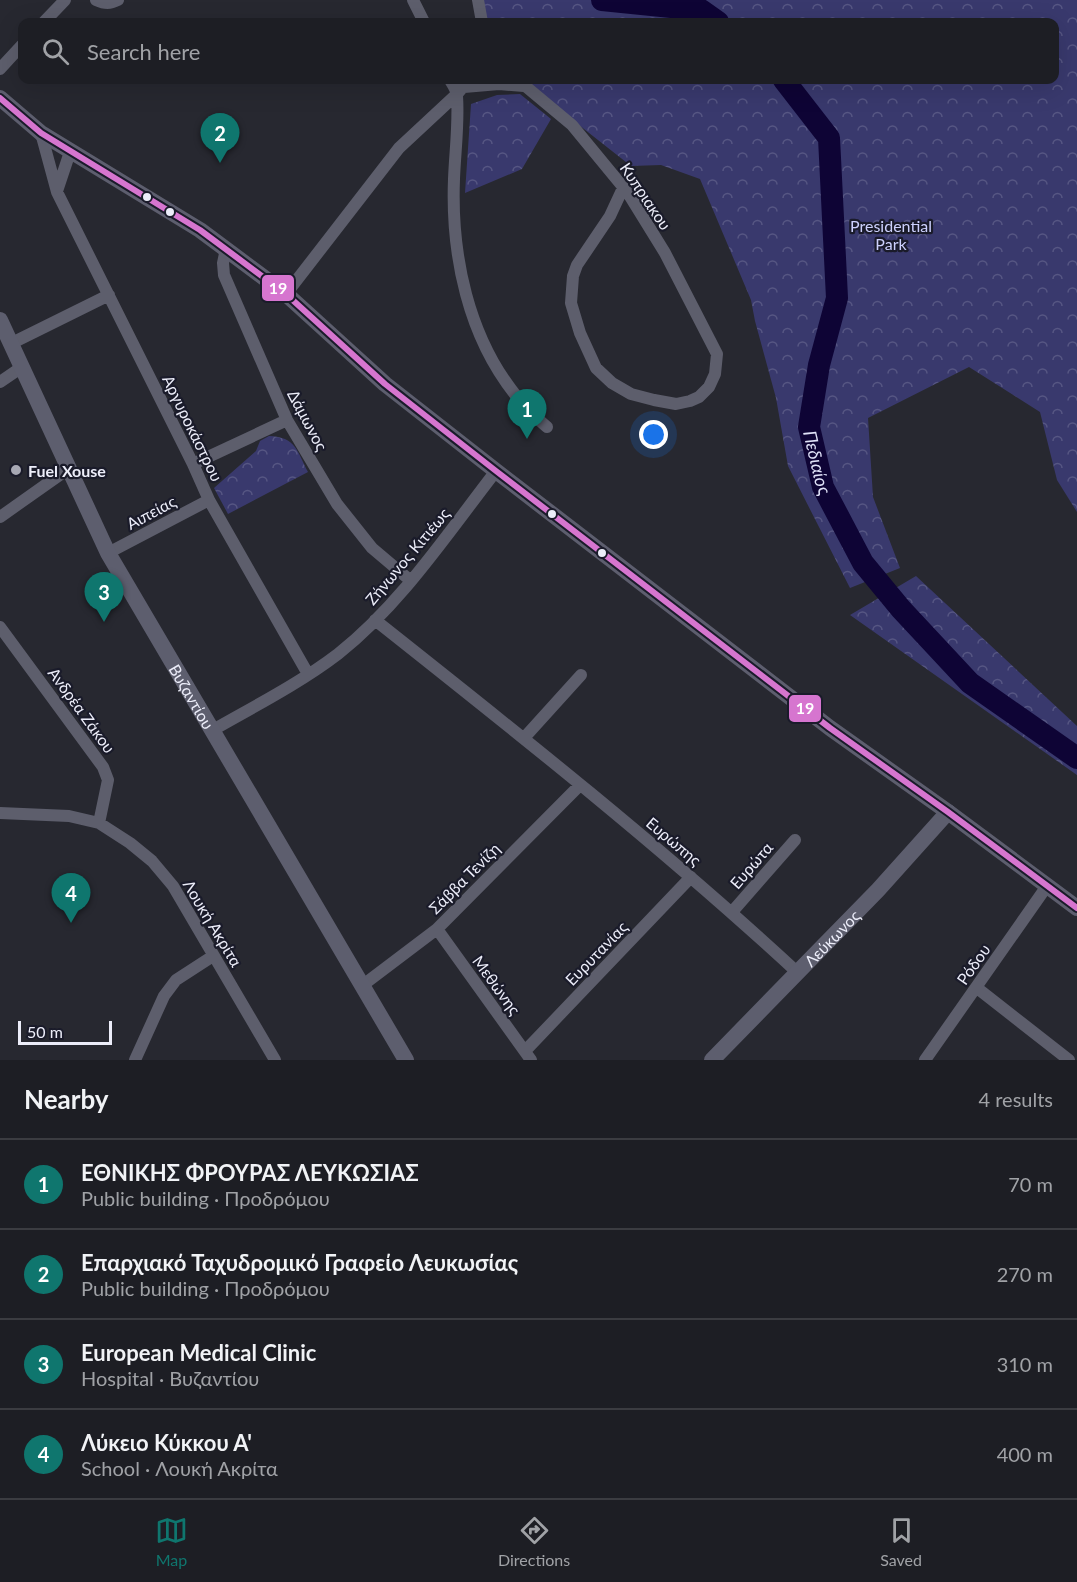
<!DOCTYPE html>
<html lang="en">
<head>
<meta charset="utf-8">
<style>
  body { margin:0; font-family:Lato,sans-serif; background:#25272c; color:#f1f3f6 }
  .scale { position:absolute; left:18px; bottom:15px; width:94px; box-sizing:border-box; padding-left:6px; border:3px solid #ecedf9; border-top:0; font-size:16px; line-height:21px; white-space:nowrap; color:#ecedf9; -webkit-text-stroke:4px #1a1b2a; paint-order:stroke }
  .you { position:absolute; left:654px; top:435px; width:21px; height:21px; margin:-15px; border:4px solid #fff; border-radius:50%; background:#1a73e8; box-shadow:0 0 0 9px #1a73e833 }
  .badge { display:grid; place-items:center; width:39px; height:39px; border-radius:50%; background:#0f766e; color:#fff; font-size:20px; font-weight:700 }
  .pin { position:absolute; translate:-50% -50px; filter:drop-shadow(0 2px 3px #0008) }
  .pin::after { content:''; position:absolute; top:32px; width:21px; height:18px; background:inherit; clip-path:polygon(0 0,100% 0,50% 100%) }
  .list { margin:0; padding:0; list-style:none }
  h2 { display:flex; justify-content:space-between; align-items:center; height:78px; margin:0; padding:0 24px; font-size:26px }
  h2 small { font-size:20px; font-weight:400; color:#a0a2a6 }
  .list li { display:grid; grid-template-columns:39px 1fr auto; gap:18px; align-items:center; box-sizing:border-box; height:90px; padding:0 24px; border-top:2px solid #3b3c41 }
  .list b { display:block; font-size:22px; white-space:nowrap }
  .list p { margin:0; font-size:20px; white-space:nowrap; color:#a0a2a6 }
  .list em { font-size:20px; font-style:normal; color:#a0a2a6 }
  .icon { flex:none; width:33px; height:33px; fill:none; stroke:currentColor; stroke-width:2; stroke-linecap:round; stroke-linejoin:round }
  .map { position:relative; flex:none; width:1077px; height:1060px; overflow:hidden }
  .search { position:absolute; background:#1d1e24; box-shadow:0 6px 24px #0002; left:18px; right:18px; top:18px; height:66px; display:flex; align-items:center; gap:15px; box-sizing:border-box; padding:0 21px; border-radius:12px; color:#a0a2a6; font-size:22px }
  .sheet { height:438px; background:#1d1e24 }
  nav { display:flex; justify-content:space-around; align-items:center; box-sizing:border-box; height:84px; border-top:2px solid #3b3c41; background:#1d1e24; font-size:16px; color:#a0a2a6 }
  nav a { display:grid; justify-items:center; gap:3px }
  nav .on { color:#0f766e }
  .map>svg:first-child { display:block }
</style>
</head>
<body>
<div class="map">
<svg width="1077" height="1060" viewBox="0 0 1077 1060">
  <defs>
    <pattern id="forest-crowns" width="20" height="18" patternUnits="userSpaceOnUse" patternTransform="scale(1.5)"><rect width="20" height="18" fill="#39396d"/><path d="M2 6a3 3 0 1 1 6 0M12 15a3 3 0 1 1 6 0" fill="none" stroke="#565683"/></pattern>
  </defs>
  <rect width="100%" height="100%" fill="#272830"/>
  <path fill="url(#forest-crowns)" d="M479,0H1077V512L1057,480L1040,412L969,367L868,418L873,497L900,568L850,588L788,466L776,398L755,321L751,300L700,179L661,165L631,166L537,92L524,80H1054V22H483Z
    M520,94L551,119L522,169L465,193L471,104L497,95Z
    M269,436C296,437 297,451 308,472L228,514L214,488L256,451L260,441Z
    M916,576L1077,726V775L850,615Z"/>
  <g fill="none" stroke-linecap="round" stroke-linejoin="round">
    <g stroke="#0e0435" stroke-width="22">
      <path d="M602,0L701,10L718,22"/>
      <path id="s1" d="M784,80L829,138L837,298L819,365L809,427L823,487L863,563L901,609L970,683L1077,758"/>
    </g>
    <path stroke="#5d5e6c" stroke-width="12" d="M96,0C105,4 110,4 118,0
      M413,0L424,22
      M478,0L482,22
      M44,22L65,0
      M0,69L22,45
      M450,80C453,85 457,91 457,96C459,123 455,152 454,179C451,255 468,338 518,398C526,409 537,418 547,427
      M518,80L572,125L628,193L665,253L717,354L715,374L709,387L699,397L690,401L676,404L654,400L631,394L612,383L596,368L580,333L571,303L573,276L577,265L610,216L623,188
      M464,87L499,84L524,86
      M41,133L57,192L193,464L209,500L308,674
      M57,191L70,152
      M226,249L223,263L224,275L287,420L337,504L372,548L411,581
      M286,294L399,148L457,94L469,80
      M10,344L109,295
      M0,382L22,367
      M193,464L287,420
      M0,517L68,469
      M108,553L209,500
      M375,620C519,734 664,849 798,973
      M0,627L103,767L108,780L99,823
      M213,730C255,706 300,683 338,654C401,604 447,534 496,471
      M524,738L581,675
      M0,813L69,816L99,823L130,843L152,861L173,886L275,1060
      M732,912L795,840
      M437,929L531,1060
      M363,985L437,929L580,785
      M977,988L1069,1060
      M525,1051L691,877
      M135,1060L164,996L176,980L213,956
      M925,1060L1047,886"/>
    <g stroke="#5d5e6e" stroke-width="16">
      <path d="M0,98L41,133L200,230L286,294L385,384L496,471L830,728L948,812L1077,908"/>
      <path id="s2" d="M0,320L108,553L406,1060"/>
      <path id="s3" d="M712,1060L878,890L948,812"/>
    </g>
    <defs>
      <path id="bus-1" d="M0,98L41,133L200,230L286,294L385,384L496,471L830,728L948,812L1077,908"/>
    </defs>
    <use href="#bus-1" stroke="#1a1b2a" stroke-width="10"/>
    <use href="#bus-1" stroke="#d675cf" stroke-width="6"/>
  </g>
  <g fill="#ecedf9" stroke="#1a1b2a" stroke-width="2">
    <circle cx="147" cy="197" r="5"/>
    <circle cx="170" cy="212" r="5"/>
    <circle cx="552" cy="514" r="5"/>
    <circle cx="602" cy="553" r="5"/>
  </g>
  <circle fill="#a7a8b3" stroke="#1a1b2a" stroke-width="2" cx="16" cy="470" r="6"/>
  <g text-anchor="middle" dominant-baseline="central" stroke-width="4.5" stroke-linejoin="round" paint-order="stroke">
    <g font-size="16" fill="#ecedf9" stroke="#1a1b2a">
      <text transform="translate(646 196) rotate(56)">Κυπριακου</text>
      <text transform="translate(308 420) rotate(62)">Δάμωνος</text>
      <text transform="translate(193 428) rotate(64)">Αργυροκάστρου</text>
      <text transform="translate(151 512) rotate(-28)">Αιπείας</text>
      <text transform="translate(407 556) rotate(-50)">Ζήνωνος Κιτιέως</text>
      <text stroke="none"><textPath href="#s2" startOffset="423">Βυζαντίου</textPath></text>
      <text transform="translate(82 710) rotate(54)">Ανδρέα Ζάκου</text>
      <text transform="translate(674 841) rotate(40)">Ευρώπης</text>
      <text transform="translate(751 865) rotate(-49)">Ευρώτα</text>
      <text transform="translate(464 878) rotate(-45)">Σάββα Τενίζη</text>
      <text transform="translate(213 923) rotate(59)">Λουκή Ακρίτα</text>
      <text stroke="none"><textPath href="#s3" startOffset="171">Λεύκωνος</textPath></text>
      <text transform="translate(596 953) rotate(-46)">Ευρυτανίας</text>
      <text transform="translate(973 964) rotate(-55)">Ρόδου</text>
      <text transform="translate(497 985) rotate(54)">Μεθώνης</text>
    </g>
    <g font-size="16" fill="#cdd1fd" stroke="#1a1b2a">
      <text x="891" y="225">Presidential<tspan x="891" dy="18">Park</tspan></text>
    </g>
    <g font-size="16" font-weight="bold" fill="#ecedf9" stroke="#1a1b2a" text-anchor="start">
      <text x="28" y="470">Fuel Xouse</text>
    </g>
    <g font-size="18" font-style="italic" fill="#e0e2f8" stroke="#1a1b2a">
      <text stroke="none"><textPath href="#s1" startOffset="402">Πεδιαίος</textPath></text>
    </g>
  </g>
  <g stroke="#1a1b2a" stroke-width="2">
    <rect x="261" y="274" width="34" height="28" rx="6" fill="#d675cf"/>
    <rect x="788" y="694" width="34" height="29" rx="6" fill="#d675cf"/>
  </g>
  <g font-size="16" text-anchor="middle" font-weight="bold" fill="#fff">
    <text x="278" y="294">19</text>
    <text x="805" y="714">19</text>
  </g>
</svg>
<div class="scale">50 m</div>
<div class="you"></div>
<div class="pin badge" style="left:527px;top:439px">1</div>
<div class="pin badge" style="left:220px;top:163px">2</div>
<div class="pin badge" style="left:104px;top:622px">3</div>
<div class="pin badge" style="left:71px;top:923px">4</div>
<div class="search"><svg class="icon" aria-label="search" viewBox="0 0 24 24"><circle cx="10" cy="10" r="6"/><path d="M15 15l6 6"/></svg>Search here</div>
</div>
<section class="sheet">
<h2>Nearby<small>4 results</small></h2>
<ul class="list">
<li><span class="badge">1</span><div><b>ΕΘΝΙΚΗΣ ΦΡΟΥΡΑΣ ΛΕΥΚΩΣΙΑΣ</b><p>Public building · Προδρόμου</p></div><em>70 m</em></li>
<li><span class="badge">2</span><div><b>Επαρχιακό Ταχυδρομικό Γραφείο Λευκωσίας</b><p>Public building · Προδρόμου</p></div><em>270 m</em></li>
<li><span class="badge">3</span><div><b>European Medical Clinic</b><p>Hospital · Βυζαντίου</p></div><em>310 m</em></li>
<li><span class="badge">4</span><div><b>Λύκειο Κύκκου Α'</b><p>School · Λουκή Ακρίτα</p></div><em>400 m</em></li>
</ul>
</section>
<nav>
<a class="on"><svg class="icon" aria-label="map" viewBox="0 0 24 24"><path d="M3 6l6-2 6 2 6-2v14l-6 2-6-2-6 2zM9 4v14M15 6v14"/></svg>Map</a>
<a><svg class="icon" aria-label="directions" viewBox="0 0 24 24"><path d="M12 3l9 9-9 9-9-9zM9 14v-3h6M13 9l2 2-2 2"/></svg>Directions</a>
<a><svg class="icon" aria-label="saved" viewBox="0 0 24 24"><path d="M7 4h10v16l-5-4-5 4z"/></svg>Saved</a>
</nav>
</body>
</html>
